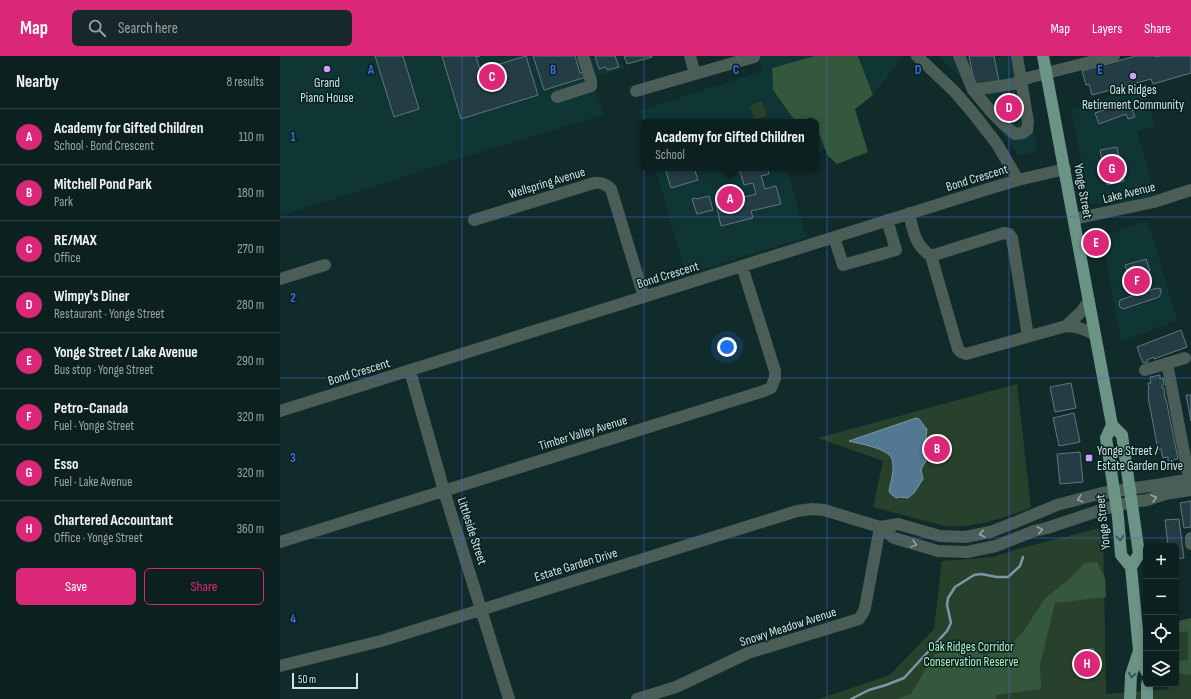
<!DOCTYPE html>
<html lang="en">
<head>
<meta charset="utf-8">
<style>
  body { margin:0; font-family:"Sofia Sans Condensed",sans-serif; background:#162829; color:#f1f3f6 }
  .controls { position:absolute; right:12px; bottom:12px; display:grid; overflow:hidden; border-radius:6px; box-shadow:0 2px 6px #0003 }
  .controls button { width:36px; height:36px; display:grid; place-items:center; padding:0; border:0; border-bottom:1px solid #2d3e3e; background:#0d2020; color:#f1f3f6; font:20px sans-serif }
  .scale { position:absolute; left:12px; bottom:10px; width:66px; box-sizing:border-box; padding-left:4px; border:2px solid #d4e3e2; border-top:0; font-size:11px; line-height:14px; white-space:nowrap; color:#d4e3e2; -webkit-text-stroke:3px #062121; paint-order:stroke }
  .you { position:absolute; left:447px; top:291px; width:14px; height:14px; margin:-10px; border:3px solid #fff; border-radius:50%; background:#1a73e8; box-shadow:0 0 0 6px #1a73e833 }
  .badge { display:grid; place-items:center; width:26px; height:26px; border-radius:50%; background:#db2777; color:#fff; font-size:13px; font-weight:700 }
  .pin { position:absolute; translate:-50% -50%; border:2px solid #fff; box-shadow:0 1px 4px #0006 }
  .popup { position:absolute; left:361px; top:63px; width:178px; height:52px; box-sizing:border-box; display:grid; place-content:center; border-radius:6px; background:#0d2020; filter:drop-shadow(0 1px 3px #0005); font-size:13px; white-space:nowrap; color:#9aa3a5 }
  .popup b { font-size:15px; color:#f1f3f6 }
  .popup::after { content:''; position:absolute; left:50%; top:100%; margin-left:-8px; border:8px solid transparent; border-top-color:#0d2020 }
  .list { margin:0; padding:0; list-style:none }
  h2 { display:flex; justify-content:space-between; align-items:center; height:52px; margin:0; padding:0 16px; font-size:17px }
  h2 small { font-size:13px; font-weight:400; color:#9aa3a5 }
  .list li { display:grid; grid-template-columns:26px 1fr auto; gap:12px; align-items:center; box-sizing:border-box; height:56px; padding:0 16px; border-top:1px solid #2d3e3e }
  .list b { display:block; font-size:15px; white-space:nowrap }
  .list p { margin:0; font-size:13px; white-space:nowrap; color:#9aa3a5 }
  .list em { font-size:13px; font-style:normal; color:#9aa3a5 }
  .actions { display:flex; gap:8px; padding:12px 16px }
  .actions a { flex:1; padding:9px 0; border:1px solid #db2777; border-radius:6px; text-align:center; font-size:14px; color:#db2777 }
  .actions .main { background:#db2777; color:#fff }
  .icon { flex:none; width:22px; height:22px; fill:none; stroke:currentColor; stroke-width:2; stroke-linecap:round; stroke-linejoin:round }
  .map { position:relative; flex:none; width:911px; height:643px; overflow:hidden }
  header { display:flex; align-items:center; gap:24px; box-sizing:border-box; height:56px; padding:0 20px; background:#db2777; color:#fff }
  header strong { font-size:19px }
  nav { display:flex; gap:22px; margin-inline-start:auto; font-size:14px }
  .search { width:280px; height:36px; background:#162829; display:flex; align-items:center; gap:10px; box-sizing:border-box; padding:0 14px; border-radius:6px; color:#9aa3a5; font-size:15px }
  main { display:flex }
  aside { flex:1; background:#0d2020 }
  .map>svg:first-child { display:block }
</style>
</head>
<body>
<header>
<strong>Map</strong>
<div class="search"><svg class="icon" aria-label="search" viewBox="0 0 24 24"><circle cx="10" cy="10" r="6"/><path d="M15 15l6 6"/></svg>Search here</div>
<nav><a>Map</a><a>Layers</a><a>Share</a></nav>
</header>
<main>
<aside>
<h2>Nearby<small>8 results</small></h2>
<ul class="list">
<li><span class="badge">A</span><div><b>Academy for Gifted Children</b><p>School · Bond Crescent</p></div><em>110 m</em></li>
<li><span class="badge">B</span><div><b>Mitchell Pond Park</b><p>Park</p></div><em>180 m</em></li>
<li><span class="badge">C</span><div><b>RE/MAX</b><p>Office</p></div><em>270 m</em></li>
<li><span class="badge">D</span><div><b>Wimpy's Diner</b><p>Restaurant · Yonge Street</p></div><em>280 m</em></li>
<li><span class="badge">E</span><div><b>Yonge Street / Lake Avenue</b><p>Bus stop · Yonge Street</p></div><em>290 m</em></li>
<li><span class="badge">F</span><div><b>Petro-Canada</b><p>Fuel · Yonge Street</p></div><em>320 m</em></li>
<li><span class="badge">G</span><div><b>Esso</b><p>Fuel · Lake Avenue</p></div><em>320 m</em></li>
<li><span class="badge">H</span><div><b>Chartered Accountant</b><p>Office · Yonge Street</p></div><em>360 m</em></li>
</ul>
<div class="actions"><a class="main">Save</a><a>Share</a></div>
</aside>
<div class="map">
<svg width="911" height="643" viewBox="0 0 911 643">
  <rect width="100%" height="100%" fill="#112b2b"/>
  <path fill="#0f3535" d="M0,0H340L344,12L312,22L324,59L184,101L1,160L0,156Z
    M478,0H535L492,12L493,34L516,66H364V72L359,55L482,15Z
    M578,0H624L593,39Z
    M659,0H743L757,96L739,100L677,18Z
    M863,31L876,70L857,76L876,139L837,148H810L791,53Z
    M536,70L546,94L536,97Z
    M375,112H507L526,181L406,219Z
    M866,165L871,175L897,264L841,286L822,180Z"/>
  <path fill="#28412d" d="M482,45L487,59L475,64L470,50Z
    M737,328L751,452C722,462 697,472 665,470L593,451L603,405L538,382Z
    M823,471L826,638L887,633L888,628H896V577L898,565H911V643H539L610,619L654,573L662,505L714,501L734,494Z"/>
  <path fill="#35573c" d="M535,0H578L593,39L575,53L588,96L557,108L548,100L536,70V66H534L532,61L516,66L493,34L492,12Z
    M817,506L825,522L826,541L775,547L760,609L761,633L716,639V643H618L631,638L654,599L663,593L668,587H682L698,590V597L703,599L725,595L743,576L765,542L787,525L805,507Z
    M911,562V619L896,617V605L908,604V575L898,577V565Z"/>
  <path fill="#527892" stroke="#7998aa" d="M638,362C642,365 643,370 647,373L645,390L646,405L641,413L643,423L634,437L628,442L620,441L616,442L611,438L609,435C611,425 615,413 612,403C608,392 579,388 569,385L633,363Z"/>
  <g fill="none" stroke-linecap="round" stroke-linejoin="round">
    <path stroke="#7998aa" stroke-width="2.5" d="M571,643L589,634L606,629L624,622L667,575L671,567L667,549L668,542L675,531L694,519L701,518L717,521H728L740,510L743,501"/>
  </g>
  <path fill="#243c43" stroke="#5e787f" d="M95,0H123L139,53L114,61Z
    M162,0H200L196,1L203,24L207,22L206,18L215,16L213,10L246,0L258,39L181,63Z
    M253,0H295L300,17L305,16L306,21L264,34Z
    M315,0H335L339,11L327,14L326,11L319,13Z
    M344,0H372V1L347,8Z
    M689,0H714L719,26L695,30Z
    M856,0H876V1L880,0H911V17L873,28L871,23L812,39L809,28L806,29L802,15Z
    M736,45L739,62L722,66L719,48Z
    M849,45L855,61L848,63L846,58L819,68L815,57Z
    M837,91L844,125L827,129L820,94Z
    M385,112H414L418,124L391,132Z
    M459,112H488L489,118L481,120L485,133L496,130L501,148L471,155L473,162L441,170L436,148L476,138L473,127L464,129Z
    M429,140L433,154L417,158L412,143L415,142L416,143Z
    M866,203L870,215L861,218L867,235L877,232L881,233V237L879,241L843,253L840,251L839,248L840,244L855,239L845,209Z
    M901,274L907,291L874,303V301L867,304L868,306L863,307L857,291Z
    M880,319V323L883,322L884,329H882V332H884L885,343H886L898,403L888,405V401L883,402L881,393L878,394L868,341H869L868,334H869L868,327H871L870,321Z
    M791,327L796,352L775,356L770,331Z
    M906,339H911V365Z
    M794,357L800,386L779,390L773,362Z
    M800,396L803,426L780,428L777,398Z
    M911,445V471L904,472L900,447Z
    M899,463L904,502L896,503V490H888L885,464Z
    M813,592L819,611L799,617L796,606L802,605L799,596Z"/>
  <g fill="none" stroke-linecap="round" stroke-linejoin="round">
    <path stroke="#4a5d57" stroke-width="12" d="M410,0L415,18
      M637,0L674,35L693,57L717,88L738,124
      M679,0L693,34
      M737,0L748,66L747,74L743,77L735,78C718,65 706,50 693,34L733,28L751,21L834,0
      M356,35L474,1
      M277,41L311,30V25L303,0
      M629,157C633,175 635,189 651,200L678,293L681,296L686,298L786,270C797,270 805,273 815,279
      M794,163L874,146L911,134
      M194,164L314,127C321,126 326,128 331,133L364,241
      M554,181L563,209L616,194L607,164
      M651,200L724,177L729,178L732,182L748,280
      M0,223L45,209
      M786,270L801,256L809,245
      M887,307L909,423
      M865,314L905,302
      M130,315L164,435L229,643
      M0,355C236,281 472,206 708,133L738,124L785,113
      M600,471L618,468L660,480L685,481L710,476L736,466L777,449L822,437L883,428L911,423
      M911,482V488
      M0,486L484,335L491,332L495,322V315L462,210
      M0,610L101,585L517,455L532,453L544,454L600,471L614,482L658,495L687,496L716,490L754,475L767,472L824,453L852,446L867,444L885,438L911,434
      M357,643L396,631L468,597L579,563L583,557L585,552L600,471"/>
    <path stroke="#6b9487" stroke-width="12" d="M763,0L832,369L842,379L859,498L851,511
      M832,369L826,382L838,461L841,499L851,511L859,595L866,615
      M867,628V643
      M850,643L851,619L859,595"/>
  </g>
  <defs><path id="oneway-chevron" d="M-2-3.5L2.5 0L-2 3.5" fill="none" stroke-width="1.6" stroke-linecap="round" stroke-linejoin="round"/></defs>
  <g stroke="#96a7a3">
    <use href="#oneway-chevron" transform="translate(874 442) rotate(-17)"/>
    <use href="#oneway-chevron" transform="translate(800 443) rotate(165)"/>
    <use href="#oneway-chevron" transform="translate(760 474) rotate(-11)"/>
    <use href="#oneway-chevron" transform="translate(702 478) rotate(167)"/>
    <use href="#oneway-chevron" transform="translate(634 488) rotate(15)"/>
  </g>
  <g stroke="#2e4f4a">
    <use href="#oneway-chevron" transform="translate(840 482) rotate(85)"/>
    <use href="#oneway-chevron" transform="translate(852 619) rotate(101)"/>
  </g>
  <path fill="none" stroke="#426cda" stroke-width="1" stroke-opacity="0.55" d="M182,0V643M364,0V643M547,0V643M729,0V643M0,161H911M0,322H911M0,482H911"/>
  <g fill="#d19dfe" stroke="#062121" stroke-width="1.5">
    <circle cx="47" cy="13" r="4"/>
    <circle cx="853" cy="20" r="4"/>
    <rect x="805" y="398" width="8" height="8" rx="2"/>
  </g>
  <g text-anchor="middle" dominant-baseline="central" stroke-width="3" stroke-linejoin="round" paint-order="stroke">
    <g font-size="13" fill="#d4e3e2" stroke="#062121">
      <text x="47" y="27">Grand<tspan x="47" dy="15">Piano House</tspan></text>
      <text x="853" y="34">Oak Ridges<tspan x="853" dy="15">Retirement Community</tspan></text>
      <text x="817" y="395" text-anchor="start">Yonge Street /<tspan x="817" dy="15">Estate Garden Drive</tspan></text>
    </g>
    <g font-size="13" fill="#d4e3e2" stroke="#062121">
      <text transform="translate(697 122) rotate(-17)">Bond Crescent</text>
      <text transform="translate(267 127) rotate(-17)">Wellspring Avenue</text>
      <text transform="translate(803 135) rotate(80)">Yonge Street</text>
      <text transform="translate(849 137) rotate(-14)">Lake Avenue</text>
      <text transform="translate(388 219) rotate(-17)">Bond Crescent</text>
      <text transform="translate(79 316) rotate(-17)">Bond Crescent</text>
      <text transform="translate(303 377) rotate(-17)">Timber Valley Avenue</text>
      <text transform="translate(823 466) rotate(-96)">Yonge Street</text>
      <text transform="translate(192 475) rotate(72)">Littleside Street</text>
      <text transform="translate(296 509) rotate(-17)">Estate Garden Drive</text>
      <text transform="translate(508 571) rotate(-18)">Snowy Meadow Avenue</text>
    </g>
    <g font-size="13" fill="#b6f2c1" stroke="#062121">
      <text x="691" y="591">Oak Ridges Corridor<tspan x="691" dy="15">Conservation Reserve</tspan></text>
    </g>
  </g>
  <g font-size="13" text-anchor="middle" font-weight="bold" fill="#426cda" stroke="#062121" stroke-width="3" stroke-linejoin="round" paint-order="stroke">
    <text x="91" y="18">A</text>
    <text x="273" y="18">B</text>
    <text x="456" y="18">C</text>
    <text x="638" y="18">D</text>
    <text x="820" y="18">E</text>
    <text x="13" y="85">1</text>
    <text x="13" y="246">2</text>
    <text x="13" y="406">3</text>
    <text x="13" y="567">4</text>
  </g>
</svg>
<div class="controls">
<button>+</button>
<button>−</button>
<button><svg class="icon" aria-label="locate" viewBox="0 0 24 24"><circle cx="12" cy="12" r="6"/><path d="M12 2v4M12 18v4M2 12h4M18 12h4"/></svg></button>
<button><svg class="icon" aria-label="layers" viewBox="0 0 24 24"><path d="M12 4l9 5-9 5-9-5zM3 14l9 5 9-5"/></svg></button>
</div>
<div class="scale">50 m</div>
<div class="you"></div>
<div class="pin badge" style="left:450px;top:143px">A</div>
<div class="popup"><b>Academy for Gifted Children</b>School</div>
<div class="pin badge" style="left:657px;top:393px">B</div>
<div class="pin badge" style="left:212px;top:21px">C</div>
<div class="pin badge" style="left:729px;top:52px">D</div>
<div class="pin badge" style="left:816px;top:187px">E</div>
<div class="pin badge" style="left:857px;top:225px">F</div>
<div class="pin badge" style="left:832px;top:113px">G</div>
<div class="pin badge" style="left:807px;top:608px">H</div>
</div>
</main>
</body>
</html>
